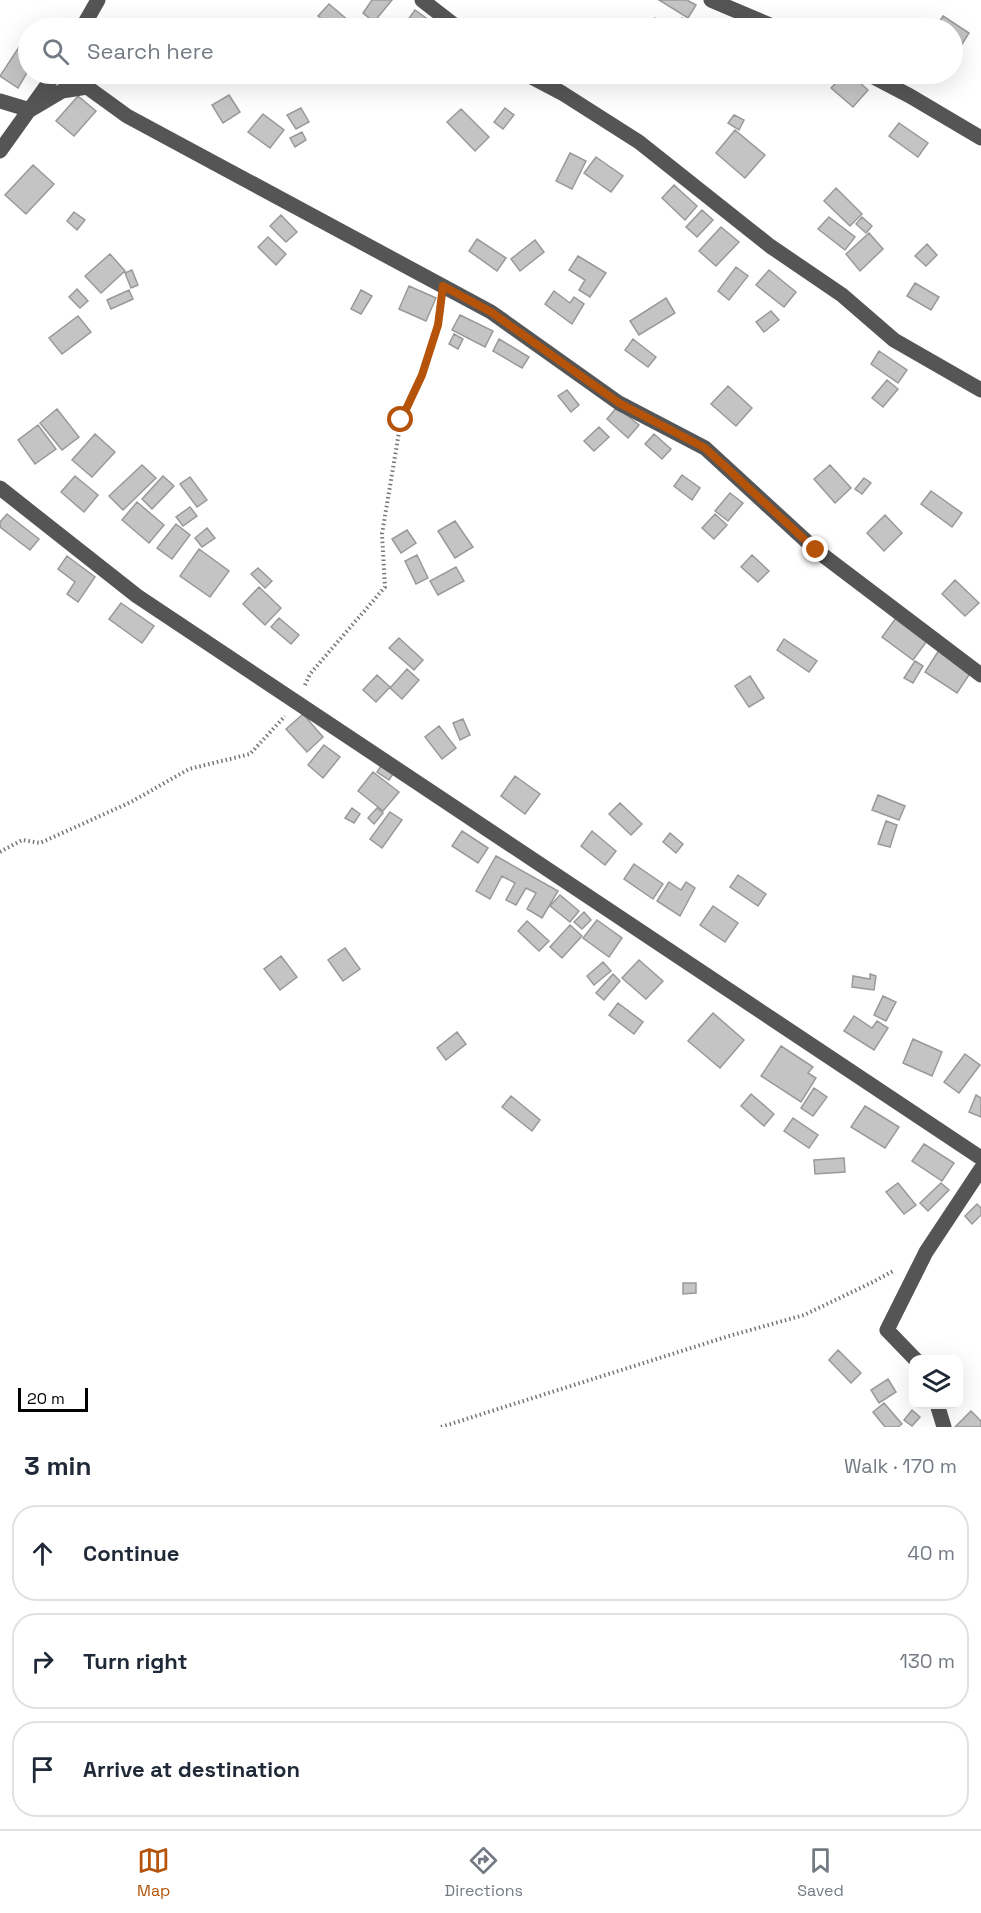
<!DOCTYPE html>
<html lang="en">
<head>
<meta charset="utf-8">
<style>
  body { margin:0; font-family:"Space Grotesk",sans-serif; background:#f2f2f3; color:#1f2937 }
  .controls { position:absolute; right:18px; bottom:18px; display:grid; overflow:hidden; border-radius:12px; box-shadow:0 6px 24px #0002 }
  .controls button { width:54px; height:54px; display:grid; place-items:center; padding:0; border:0; border-bottom:2px solid #e0e1e3; background:#fff; color:#1f2937; font:30px sans-serif }
  .scale { position:absolute; left:18px; bottom:15px; width:70px; box-sizing:border-box; padding-left:6px; border:3px solid #000; border-top:0; font-size:16px; line-height:21px; white-space:nowrap; color:#000; -webkit-text-stroke:4px #fff; paint-order:stroke }
  .stop { position:absolute; width:18px; height:18px; margin:-14px; border:4px solid #b45309; border-radius:50%; background:#fff }
  .stop.end { background:#b45309; border-color:#fff; box-shadow:0 2px 6px #0008 }
  .list { margin:0; padding:0; list-style:none }
  h2 { display:flex; justify-content:space-between; align-items:center; height:78px; margin:0; padding:0 24px; font-size:26px }
  h2 small { font-size:20px; font-weight:400; color:#747a83 }
  .list li { display:grid; grid-template-columns:39px 1fr auto; gap:18px; align-items:center; box-sizing:border-box; height:96px; margin:0 12px 12px; padding:0 12px; border:2px solid #e0e1e3; border-radius:24px }
  .list b { display:block; font-size:22px; white-space:nowrap }
  .list em { font-size:20px; font-style:normal; color:#747a83 }
  .icon { flex:none; width:33px; height:33px; fill:none; stroke:currentColor; stroke-width:2; stroke-linecap:round; stroke-linejoin:round }
  .map { position:relative; flex:none; width:981px; height:1427px; overflow:hidden }
  .search { position:absolute; background:#fff; box-shadow:0 6px 24px #0002; left:18px; right:18px; top:18px; height:66px; display:flex; align-items:center; gap:15px; box-sizing:border-box; padding:0 21px; border-radius:33px; color:#747a83; font-size:22px }
  .sheet { height:402px; background:#fff }
  nav { display:flex; justify-content:space-around; align-items:center; box-sizing:border-box; height:84px; border-top:2px solid #e0e1e3; background:#fff; font-size:16px; color:#747a83 }
  nav a { display:grid; justify-items:center; gap:3px }
  nav .on { color:#b45309 }
  .map>svg:first-child { display:block }
</style>
</head>
<body>
<div class="map">
<svg width="981" height="1427" viewBox="0 0 981 1427">
  <rect width="100%" height="100%" fill="#fff"/>
  <path fill="#c4c4c4" stroke="#999" stroke-width="1.5" d="M372,0H392L374,22L363,13Z
    M659,0H687L696,5L688,18Z
    M329,4L349,21L343,28H332L318,16Z
    M415,10L440,28H402Z
    M943,16L969,33L961,46L952,40V28H935Z
    M655,18L667,28H646Z
    M682,18L690,25L687,28H672Z
    M19,47L28,54V71L18,88L0,76Z
    M845,74H850L868,90L853,107L831,88Z
    M229,95L240,112L223,123L212,105Z
    M78,96L96,111L74,136L56,121Z
    M301,108L309,122L296,129L287,115Z
    M505,108L514,115L503,129L494,122Z
    M461,109L489,137L475,151L447,122Z
    M263,114L284,130L270,148L248,132Z
    M734,115L744,120L739,130L728,123Z
    M899,123L928,143L918,157L889,136Z
    M735,130L765,155L745,178L716,153Z
    M302,132L306,140L295,147L290,138Z
    M570,153L586,161L572,189L556,181Z
    M596,157L623,176L611,192L584,173Z
    M33,165L54,184L26,214L5,195Z
    M674,185L697,206L685,220L662,198Z
    M836,188L862,214L850,226L824,201Z
    M702,210L713,220L697,237L686,227Z
    M74,212L85,220L77,230L67,221Z
    M281,215L297,232L286,242L270,226Z
    M829,217L855,237L845,250L818,229Z
    M862,217L872,226L866,233L856,224Z
    M721,227L739,242L716,266L699,251Z
    M869,233L883,249L860,271L846,254Z
    M268,237L286,254L276,265L258,247Z
    M477,239L506,258L497,271L469,251Z
    M535,240L544,252L520,271L511,259Z
    M927,244L937,255L926,266L915,256Z
    M110,254L125,271L101,293L85,276Z
    M578,256L606,273L590,297L579,290L585,280L569,270Z
    M736,267L748,276L729,300L718,291Z
    M132,270L138,285L131,288L125,273Z
    M769,270L796,292L784,307L756,285Z
    M915,283L939,297L931,310L907,296Z
    M409,286L436,298L426,321L399,309Z
    M77,289L88,301L80,308L69,297Z
    M129,290L133,299L111,309L107,300Z
    M361,290L372,296L361,314L351,309Z
    M554,291L570,303L574,297L584,304L572,324L545,304Z
    M666,298L675,313L639,335L630,321Z
    M771,311L779,320L764,332L756,322Z
    M460,315L493,331L485,347L452,330Z
    M78,316L91,332L62,354L49,338Z
    M454,334L463,339L458,349L449,344Z
    M499,339L529,357L522,368L493,351Z
    M633,339L656,357L648,367L625,350Z
    M879,351L907,370L898,383L871,364Z
    M887,380L898,389L883,407L872,398Z
    M728,386L752,408L736,426L711,404Z
    M567,390L579,405L571,412L558,396Z
    M617,407L639,425L628,438L607,419Z
    M57,409L79,437L62,450L40,423Z
    M38,425L56,449L35,464L18,440Z
    M599,427L609,437L594,451L584,441Z
    M95,434L115,452L92,477L72,460Z
    M654,434L671,449L662,459L645,444Z
    M142,465L156,478L123,510L109,496Z
    M830,465L851,488L835,503L814,479Z
    M682,475L700,488L692,500L674,486Z
    M75,476L98,495L84,512L61,492Z
    M163,476L174,486L152,509L142,499Z
    M190,477L207,500L197,507L180,484Z
    M864,478L871,483L862,494L855,489Z
    M931,491L962,513L952,527L921,504Z
    M730,493L743,503L728,521L715,511Z
    M137,502L164,525L149,543L122,520Z
    M190,507L197,516L183,526L176,517Z
    M7,514L39,539L30,550L0,527V522Z
    M715,514L727,525L714,539L702,528Z
    M885,515L902,533L884,551L867,533Z
    M455,521L473,547L455,558L438,531Z
    M176,524L190,535L172,559L157,548Z
    M207,528L215,538L202,547L195,538Z
    M407,530L416,543L401,553L392,539Z
    M199,549L229,571L210,597L180,576Z
    M417,555L428,578L416,584L405,561Z
    M752,555L769,571L758,582L741,567Z
    M67,556L95,577L78,602L67,594L75,582L58,569Z
    M456,567L464,581L438,595L430,581Z
    M258,568L272,581L265,588L251,574Z
    M955,580L979,603L965,616L942,594Z
    M259,587L281,608L265,625L243,604Z
    M121,603L154,626L142,643L109,619Z
    M279,618L299,635L291,644L271,627Z
    M896,618L927,641L913,660L882,637Z
    M399,638L423,660L414,670L389,648Z
    M784,639L817,661L809,672L777,650Z
    M939,650L971,672L957,693L925,672Z
    M915,661L923,666L913,683L904,678Z
    M407,669L419,680L402,699L390,688Z
    M377,675L390,687L376,702L363,690Z
    M750,676L764,698L749,707L735,686Z
    M303,714L323,737L307,752L286,729Z
    M463,719L470,735L460,740L453,723Z
    M439,726L456,748L442,759L425,737Z
    M324,745L340,757L323,778L308,765Z
    M383,763L395,771L389,780L377,772Z
    M373,772L399,792L383,811L358,791Z
    M515,776L540,794L525,814L501,796Z
    M878,795L905,806L899,820L872,810Z
    M620,803L642,824L631,835L609,814Z
    M352,808L360,814L354,823L345,818Z
    M377,808L383,813L374,824L368,818Z
    M390,812L402,820L382,848L370,839Z
    M886,821L897,825L890,847L878,844Z
    M462,831L488,848L478,863L452,846Z
    M592,831L616,851L605,865L581,846Z
    M670,833L683,844L676,853L663,842Z
    M496,856L558,891L542,918L527,909L536,893L526,888L516,905L506,900L515,883L502,876L490,899L476,891Z
    M634,864L663,884L653,899L624,879Z
    M738,875L766,894L758,906L730,887Z
    M669,882L681,890L686,882L695,888L680,916L657,901Z
    M560,895L579,911L570,922L550,906Z
    M713,906L738,923L725,942L700,925Z
    M584,912L591,920L582,929L574,922Z
    M597,920L622,938L609,957L583,938Z
    M527,921L549,941L539,951L518,931Z
    M570,925L582,936L562,958L550,947Z
    M345,948L360,969L343,981L328,960Z
    M281,956L297,977L280,990L264,969Z
    M639,960L663,981L646,999L622,978Z
    M603,962L611,971L594,985L587,976Z
    M613,974L620,981L604,1000L596,993Z
    M870,974L876,976L874,990L852,987L853,976L870,979Z
    M883,996L896,1002L886,1021L874,1015Z
    M618,1003L643,1022L634,1034L609,1015Z
    M713,1013L744,1040L720,1068L688,1041Z
    M854,1016L872,1028L877,1021L888,1028L874,1050L844,1031Z
    M457,1032L466,1044L446,1060L437,1048Z
    M913,1039L942,1052L932,1076L903,1063Z
    M781,1046L813,1067L808,1073L816,1078L801,1102L761,1076Z
    M965,1054L980,1065L959,1093L944,1082Z
    M814,1088L827,1097L813,1116L801,1108Z
    M751,1094L774,1114L764,1126L741,1106Z
    M976,1095L981,1098V1117L969,1112Z
    M511,1096L540,1120L532,1131L502,1107Z
    M865,1106L899,1127L885,1148L851,1127Z
    M793,1118L818,1135L809,1148L784,1131Z
    M924,1144L954,1163L942,1181L912,1161Z
    M844,1158L845,1172L815,1174L814,1160Z
    M898,1183L916,1205L904,1214L886,1192Z
    M941,1183L949,1190L928,1211L920,1203Z
    M977,1204L981,1208V1215L972,1224L965,1216Z
    M683,1283H696V1293L683,1294Z
    M838,1350L861,1373L851,1383L829,1360Z
    M888,1379L896,1392L879,1403L871,1390Z
    M884,1403L902,1424L898,1427H885L873,1412Z
    M912,1410L920,1417L912,1426L904,1420Z
    M971,1411L981,1421V1427H955Z"/>
  <g fill="none" stroke-linecap="round" stroke-linejoin="round">
    <path stroke="#777" stroke-width="4" stroke-dasharray="1.5 3" stroke-linecap="butt" d="M305,685L310,674L385,587L382,534L401,420L421,375L438,325L440,304
      M0,852L22,840L40,843L131,802L189,769L250,754L285,716
      M441,1427L729,1336L804,1315L873,1282L895,1270"/>
    <path stroke="#555" stroke-width="15" d="M422,0L458,28
      M711,0L777,28
      M82,28L98,0
      M79,74L87,87L127,116L491,312L619,403L705,448L816,550L981,675
      M526,74L562,93L639,142L770,246L842,295L894,340L981,390
      M868,74L910,96L981,138
      M0,101L30,110L62,91L87,87
      M0,151L55,74
      M0,488L137,596L981,1158
      M916,1360L887,1330L926,1252L981,1169
      M937,1404L944,1427"/>
  </g>
  <g fill="none" stroke-linecap="round" stroke-linejoin="round">
    <path stroke="#b45309" stroke-width="8" d="M401,420L422,375L438,325L443,286L491,312L619,403L705,448L816,550"/>
  </g>
</svg>
<div class="controls">
<button><svg class="icon" aria-label="layers" viewBox="0 0 24 24"><path d="M12 4l9 5-9 5-9-5zM3 14l9 5 9-5"/></svg></button>
</div>
<div class="scale">20 m</div>
<div class="stop" style="left:401px;top:420px"></div>
<div class="stop end" style="left:816px;top:550px"></div>
<div class="search"><svg class="icon" aria-label="search" viewBox="0 0 24 24"><circle cx="10" cy="10" r="6"/><path d="M15 15l6 6"/></svg>Search here</div>
</div>
<section class="sheet">
<h2>3 min<small>Walk · 170 m</small></h2>
<ul class="list">
<li><svg class="icon" aria-label="ahead" viewBox="0 0 24 24"><path d="M12 20V5M6 11l6-6 6 6"/></svg><div><b>Continue</b></div><em>40 m</em></li>
<li><svg class="icon" aria-label="right" viewBox="0 0 24 24"><path d="M7 20v-9h11M14 6l5 5-5 5"/></svg><div><b>Turn right</b></div><em>130 m</em></li>
<li><svg class="icon" aria-label="arrive" viewBox="0 0 24 24"><path d="M6 21V4h12l-3 4 3 4H6"/></svg><div><b>Arrive at destination</b></div></li>
</ul>
</section>
<nav>
<a class="on"><svg class="icon" aria-label="map" viewBox="0 0 24 24"><path d="M3 6l6-2 6 2 6-2v14l-6 2-6-2-6 2zM9 4v14M15 6v14"/></svg>Map</a>
<a><svg class="icon" aria-label="directions" viewBox="0 0 24 24"><path d="M12 3l9 9-9 9-9-9zM9 14v-3h6M13 9l2 2-2 2"/></svg>Directions</a>
<a><svg class="icon" aria-label="saved" viewBox="0 0 24 24"><path d="M7 4h10v16l-5-4-5 4z"/></svg>Saved</a>
</nav>
</body>
</html>
